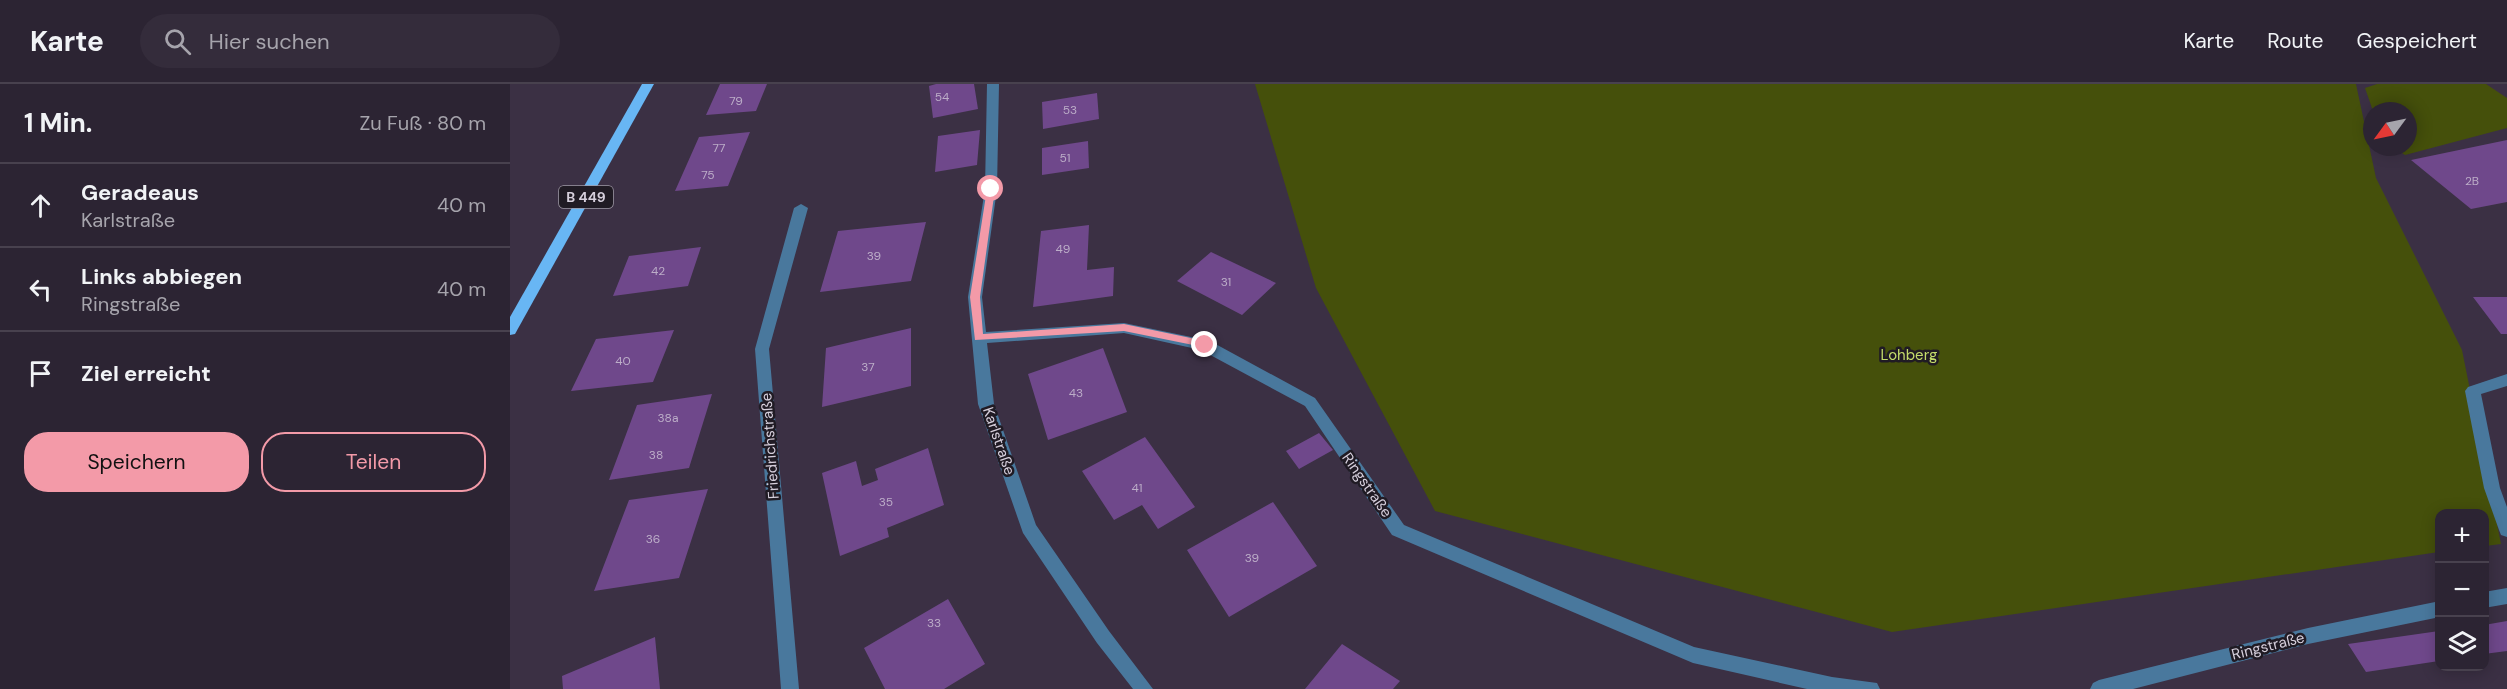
<!DOCTYPE html>
<html lang="de">
<head>
<meta charset="utf-8">
<style>
  body { margin:0; font-family:"DM Sans",sans-serif; background:#342c3b; color:#f1f3f6 }
  .controls { position:absolute; right:18px; bottom:18px; display:grid; overflow:hidden; border-radius:12px; box-shadow:0 3px 15px #0003 }
  .controls button { width:54px; height:54px; display:grid; place-items:center; padding:0; border:0; border-bottom:2px solid #48414e; background:#2c2433; color:#f1f3f6; font:30px sans-serif }
  .compass { position:absolute; left:1853px; top:18px; width:54px; height:54px; border-radius:50%; background:#2c2433; box-shadow:0 3px 15px #0003; rotate:237deg }
  .stop { position:absolute; width:18px; height:18px; margin:-14px; border:4px solid #f39aa8; border-radius:50%; background:#fff }
  .stop.end { background:#f39aa8; border-color:#fff; box-shadow:0 2px 6px #0008 }
  .list { margin:0; padding:0; list-style:none }
  h2 { display:flex; justify-content:space-between; align-items:center; height:78px; margin:0; padding:0 24px; font-size:26px }
  h2 small { font-size:20px; font-weight:400; color:#a6a4ac }
  .list li { display:grid; grid-template-columns:39px 1fr auto; gap:18px; align-items:center; box-sizing:border-box; height:84px; padding:0 24px; border-top:2px solid #48414e }
  .list b { display:block; font-size:22px; white-space:nowrap }
  .list p { margin:0; font-size:20px; white-space:nowrap; color:#a6a4ac }
  .list em { font-size:20px; font-style:normal; color:#a6a4ac }
  .actions { display:flex; gap:12px; padding:18px 24px }
  .actions a { flex:1; padding:14px 0; border:2px solid #f39aa8; border-radius:24px; text-align:center; font-size:21px; color:#f39aa8 }
  .actions .main { background:#f39aa8; color:#111 }
  .icon { flex:none; width:33px; height:33px; fill:none; stroke:currentColor; stroke-width:2; stroke-linecap:round; stroke-linejoin:round }
  .map { position:relative; flex:none; width:1997px; height:605px; overflow:hidden }
  header { display:flex; align-items:center; gap:36px; box-sizing:border-box; height:84px; padding:0 30px; background:#2c2433; border-bottom:2px solid #48414e }
  header strong { font-size:28px }
  nav { display:flex; gap:33px; margin-inline-start:auto; font-size:21px }
  .search { width:420px; height:54px; background:#342c3b; display:flex; align-items:center; gap:15px; box-sizing:border-box; padding:0 21px; border-radius:33px; color:#a6a4ac; font-size:22px }
  main { display:flex }
  aside { flex:1; background:#2c2433 }
  .map>svg:first-child { display:block }
</style>
</head>
<body>
<header>
<strong>Karte</strong>
<div class="search"><svg class="icon" aria-label="search" viewBox="0 0 24 24"><circle cx="10" cy="10" r="6"/><path d="M15 15l6 6"/></svg>Hier suchen</div>
<nav><a>Karte</a><a>Route</a><a>Gespeichert</a></nav>
</header>
<main>
<aside>
<h2>1 Min.<small>Zu Fuß · 80 m</small></h2>
<ul class="list">
<li><svg class="icon" aria-label="ahead" viewBox="0 0 24 24"><path d="M12 20V5M6 11l6-6 6 6"/></svg><div><b>Geradeaus</b><p>Karlstraße</p></div><em>40 m</em></li>
<li><svg class="icon" aria-label="left" viewBox="0 0 24 24"><path d="M17 20v-9H6M10 6l-5 5 5 5"/></svg><div><b>Links abbiegen</b><p>Ringstraße</p></div><em>40 m</em></li>
<li><svg class="icon" aria-label="arrive" viewBox="0 0 24 24"><path d="M6 21V4h12l-3 4 3 4H6"/></svg><div><b>Ziel erreicht</b></div></li>
</ul>
<div class="actions"><a class="main">Speichern</a><a>Teilen</a></div>
</aside>
<div class="map">
<svg width="1997" height="605" viewBox="0 0 1997 605">
  <rect width="100%" height="100%" fill="#3b3044"/>
  <path fill="#45500b" d="M745,0H1846L1866,94L1952,266L1991,460L1975,462L1974,430H1930L1929,468L1382,548L925,427L806,204Z
    M1867,0H1976L1997,14V44L1895,71L1883,63H1898V27H1863L1855,4Z"/>
  <path fill="#6f488b" d="M210,0H257L246,27L196,31Z
    M426,0H464L468,25L423,34L419,2Z
    M587,9L589,35L533,45L532,18Z
    M470,46L467,81L425,88L428,52Z
    M240,48L218,102L165,107L189,53Z
    M1997,56V118L1961,125L1901,76Z
    M578,57L579,84L532,91V64Z
    M416,138L401,197L310,208L328,147Z
    M579,141L577,186L604,183L603,212L523,223L531,147Z
    M191,163L178,202L103,212L119,172Z
    M701,168L766,199L732,231L667,197Z
    M1963,213H1997V250H1991Z
    M401,244V302L312,323L316,264Z
    M164,246L143,298L61,307L86,255Z
    M593,264L617,328L538,356L518,290Z
    M202,310L179,384L99,396L127,321Z
    M809,349L823,366L789,385L776,367Z
    M635,353L685,423L648,445L632,421L604,436L572,387Z
    M418,364L434,421L377,444L379,453L330,472L312,389L346,377L352,402L368,396L365,385Z
    M198,405L169,494L84,507L119,416Z
    M763,418L807,482L719,533L677,466Z
    M438,515L475,580L434,605H375L354,564Z
    M1997,537V567L1974,570V541Z
    M1929,547V577L1856,588L1838,560Z
    M145,553L150,605H53L52,592Z
    M832,560L890,597L883,605H795Z"/>
  <g fill="none" stroke-linecap="round" stroke-linejoin="round">
    <path fill="#49789d" fill-rule="evenodd" d="M477,0H489L487,105L472,213L476,248L614,239L700,257L805,314L894,441L1184,563L1322,593L1367,599L1370,605H1297L1183,579L882,451L795,322L691,266L614,249L477,259L484,320L526,441L599,547L643,605H623L587,559L513,449L468,320L458,213L475,105Z
      M291,120L298,124L259,265L289,605H271L245,265L284,124Z
      M1997,290V302L1971,310L1990,404L1997,423V453L1991,451L1989,446L1974,404L1955,307L1958,303Z
      M1997,504V520L1974,524V508Z
      M1930,517V533L1798,560L1623,605H1580L1583,599L1589,596L1798,544Z"/>
    <path fill="#68b6f4" fill-rule="evenodd" d="M132,0H144L5,250L0,251V233Z"/>
  </g>
  <path fill="#f39aa8" d="M481,102L485,105L470,213L473,250L614,240L695,257L698,258V264L614,247L465,256L460,213L477,105Z"/>
  <g text-anchor="middle" dominant-baseline="central" stroke-width="5" stroke-linejoin="round" paint-order="stroke">
    <g font-size="12" fill="#bcadc8">
      <text x="432" y="13">54</text>
      <text x="226" y="17">79</text>
      <text x="560" y="26">53</text>
      <text x="209" y="64">77</text>
      <text x="555" y="74">51</text>
      <text x="198" y="91">75</text>
      <text x="1962" y="97">2B</text>
      <text x="553" y="165">49</text>
      <text x="364" y="172">39</text>
      <text x="148" y="187">42</text>
      <text x="716" y="198">31</text>
      <text x="113" y="277">40</text>
      <text x="358" y="283">37</text>
      <text x="566" y="309">43</text>
      <text x="158" y="334">38a</text>
      <text x="146" y="371">38</text>
      <text x="627" y="404">41</text>
      <text x="376" y="418">35</text>
      <text x="143" y="455">36</text>
      <text x="742" y="474">39</text>
      <text x="424" y="539">33</text>
    </g>
    <rect fill="#201b24" stroke="#9f99a5" stroke-width="1.5" x="49" y="102" width="54" height="22" rx="4.5"/>
    <g font-size="14" font-weight="bold" fill="#d6cfdc">
      <text x="76" y="113">B 449</text>
    </g>
    <g font-size="15" fill="#c4dc6a" stroke="#201b24">
      <text x="1399" y="271">Lohberg</text>
    </g>
    <g font-size="15" fill="#d6cfdc" stroke="#201b24">
      <text transform="translate(489 357) rotate(71)">Karlstraße</text>
      <text transform="translate(260 362) rotate(-94)">Friedrichstraße</text>
      <text transform="translate(857 401) rotate(55)">Ringstraße</text>
      <text transform="translate(1758 562) rotate(-14)">Ringstraße</text>
    </g>
  </g>
</svg>
<div class="controls">
<button>+</button>
<button>−</button>
<button><svg class="icon" aria-label="layers" viewBox="0 0 24 24"><path d="M12 4l9 5-9 5-9-5zM3 14l9 5 9-5"/></svg></button>
</div>
<svg class="compass" viewBox="-18 -18 36 36"><path d="M0-13l5 13h-10z" fill="#e53935"/><path d="M0 13l5-13h-10z" fill="#a6a4ac"/></svg>
<div class="stop" style="left:481px;top:105px"></div>
<div class="stop end" style="left:695px;top:261px"></div>
</div>
</main>
</body>
</html>
